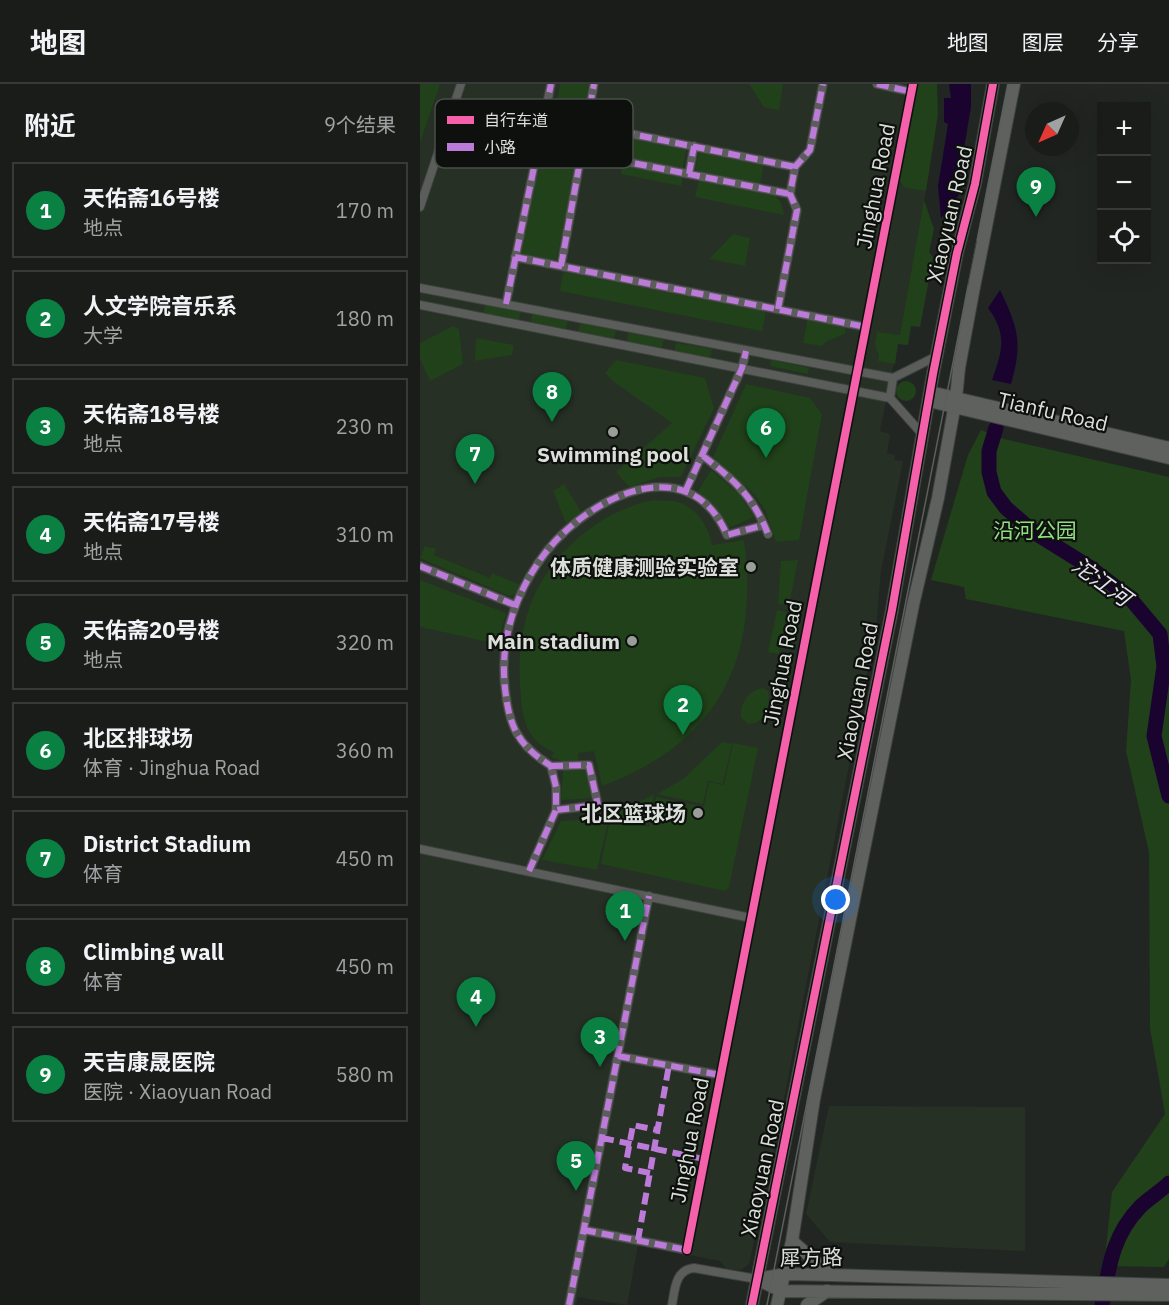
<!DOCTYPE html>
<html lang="zh">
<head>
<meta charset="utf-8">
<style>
  body { margin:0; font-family:"IBM Plex Sans","Noto Sans SC",sans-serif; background:#232523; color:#f1f3f6 }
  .controls { position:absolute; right:18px; top:18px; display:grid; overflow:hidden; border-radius:0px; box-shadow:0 6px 24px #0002 }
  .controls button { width:54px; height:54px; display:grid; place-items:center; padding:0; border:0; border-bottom:2px solid #383a39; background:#1a1c1a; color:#f1f3f6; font:30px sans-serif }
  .compass { position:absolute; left:605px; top:18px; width:54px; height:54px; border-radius:50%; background:#1a1c1a; box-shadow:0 6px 24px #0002; rotate:225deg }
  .you { position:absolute; left:416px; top:816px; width:21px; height:21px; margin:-15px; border:4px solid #fff; border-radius:50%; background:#1a73e8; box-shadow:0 0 0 9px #1a73e833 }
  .badge { display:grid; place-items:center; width:39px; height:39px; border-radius:50%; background:#0b8043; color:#fff; font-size:20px; font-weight:700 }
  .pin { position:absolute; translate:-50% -50px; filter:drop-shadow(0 2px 3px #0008) }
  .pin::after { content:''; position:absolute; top:32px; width:21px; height:18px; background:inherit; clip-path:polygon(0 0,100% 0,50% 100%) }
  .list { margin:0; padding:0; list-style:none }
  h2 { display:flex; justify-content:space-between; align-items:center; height:78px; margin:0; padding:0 24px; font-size:26px }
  h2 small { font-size:20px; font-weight:400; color:#9fa1a2 }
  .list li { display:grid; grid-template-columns:39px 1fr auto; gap:18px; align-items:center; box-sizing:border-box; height:96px; margin:0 12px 12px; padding:0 12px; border:2px solid #383a39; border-radius:0px }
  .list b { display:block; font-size:22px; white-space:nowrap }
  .list p { margin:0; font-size:20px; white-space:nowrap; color:#9fa1a2 }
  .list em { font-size:20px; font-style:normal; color:#9fa1a2 }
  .icon { flex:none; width:33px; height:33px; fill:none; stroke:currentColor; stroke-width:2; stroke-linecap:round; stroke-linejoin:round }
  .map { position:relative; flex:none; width:749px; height:1221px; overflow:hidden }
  header { display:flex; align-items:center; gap:36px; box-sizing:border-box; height:84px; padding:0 30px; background:#1a1c1a; border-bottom:2px solid #383a39 }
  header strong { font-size:28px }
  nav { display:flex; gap:33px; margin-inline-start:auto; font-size:21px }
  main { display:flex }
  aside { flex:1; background:#1a1c1a }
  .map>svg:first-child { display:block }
</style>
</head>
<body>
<header>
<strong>地图</strong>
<nav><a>地图</a><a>图层</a><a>分享</a></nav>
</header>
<main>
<aside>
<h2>附近<small>9个结果</small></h2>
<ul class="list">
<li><span class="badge">1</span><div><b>天佑斋16号楼</b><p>地点</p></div><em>170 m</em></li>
<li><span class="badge">2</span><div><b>人文学院音乐系</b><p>大学</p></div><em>180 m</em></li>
<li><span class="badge">3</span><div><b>天佑斋18号楼</b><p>地点</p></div><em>230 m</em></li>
<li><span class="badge">4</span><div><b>天佑斋17号楼</b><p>地点</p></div><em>310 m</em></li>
<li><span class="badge">5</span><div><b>天佑斋20号楼</b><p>地点</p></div><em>320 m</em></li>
<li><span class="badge">6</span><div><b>北区排球场</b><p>体育 · Jinghua Road</p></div><em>360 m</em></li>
<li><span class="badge">7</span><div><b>District Stadium</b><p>体育</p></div><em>450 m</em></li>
<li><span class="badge">8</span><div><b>Climbing wall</b><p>体育</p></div><em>450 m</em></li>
<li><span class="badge">9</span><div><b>天吉康晟医院</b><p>医院 · Xiaoyuan Road</p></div><em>580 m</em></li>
</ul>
</aside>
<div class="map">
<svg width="749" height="1221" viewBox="0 0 749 1221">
  <rect width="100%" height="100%" fill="#222622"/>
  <path fill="#263025" d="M0,0H509L492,87L506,107L497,159L513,173L500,243L491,242L488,261L478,260L460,347L470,350L467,369L475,371L474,376L483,377L461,487L456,543L351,1081L329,1180L321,1186L307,1185L300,1177L218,1161L207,1221L158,1213L156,1221H0Z
    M409,1022L605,1023V1167L410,1158L386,1130Z"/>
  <path fill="#204119" d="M0,0H20L0,59Z
    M140,0H172L162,56L131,50Z
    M329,0H363L359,26L344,23Z
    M498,0H517L518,30L506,107L485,104L480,97Z
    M203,50L267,63L262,86L198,73Z
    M122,60L159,67L136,178L100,170Z
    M279,66L344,79L340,101L275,88Z
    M202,81L263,93L261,102L201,90Z
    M279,96L356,112L361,119L364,131L275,113Z
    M504,116L514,145L509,168L513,173L500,243L491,242L488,261L478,260L475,280L458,277L459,272L455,260L457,248L480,251Z
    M313,150L330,154L325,182L289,175Z
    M143,188L346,228L342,247L140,207Z
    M65,221L101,227L99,236L63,230Z
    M112,230L148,236L146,245L111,238Z
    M388,233L426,241L425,250L407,257L402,262L383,259Z
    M160,239L196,246L194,255L158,248Z
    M33,242L39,245L43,280L10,297L0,275V259Z
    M208,249L244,255L242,264L207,258Z
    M56,254L94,261L92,271L55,277Z
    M256,259L292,265L290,274L254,268Z
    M196,276L285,294L294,324L261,393H240L209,403L196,388L252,339L194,298L185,289Z
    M351,276L389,284L388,290L350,282Z
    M476 307a10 10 0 1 1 20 0a10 10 0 1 1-20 0Z
    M326,300L390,314L402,330L379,456L356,458L345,426L334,410L293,373Z
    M561,346L584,355L749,393V1175L744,1183L684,1182L692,1108L745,1030L730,944L729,768L706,667L711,596L704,547L546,515L544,503L511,496L548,371Z
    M291,386L319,410L334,433L308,444L298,428L277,409Z
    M144,400L162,429L146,439L133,407Z
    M234,416C242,417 251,416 258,418C277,424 289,443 292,461L324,456C340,576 298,659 182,702L174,667L158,669L159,677H142L131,673L134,668C108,658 103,638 101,613C98,585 99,558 107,531C123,475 178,426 234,416Z
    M5,462L16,465L14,471L70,494L72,489L100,501C98,508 96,511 89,512L0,474Z
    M378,476L369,521L358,520L361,477Z
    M0,496L86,529L78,560L0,543Z
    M357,526L367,528L359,570L348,568Z
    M343,604L348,607C352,621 345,640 328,640L321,633C320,620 328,606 343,604Z
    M302,658L312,660L303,700L288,697L283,720L237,710L263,695Z
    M313,659L338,664L309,803L305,807L181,780L190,735L229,743L236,713L284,723L289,698L304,701Z
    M143,685L168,687L175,714L141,716Z
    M234,710L228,741L189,734L177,786L122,776L141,737C180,735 200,730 234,710Z"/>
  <path fill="#1b0330" d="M529,0H551V23L539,94V111L521,134L518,102L528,40L524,38V14H531Z
    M580,206C598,243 603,259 591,300L572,296C582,267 588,251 568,224Z"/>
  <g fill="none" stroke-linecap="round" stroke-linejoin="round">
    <path stroke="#1b0330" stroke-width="15" d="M576,344L569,367V388L574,408L586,424L615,449L668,482L709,513L740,550L744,582L734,652L749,712
      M682,1221C689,1183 692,1152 720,1123C729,1114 740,1108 749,1099"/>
    <defs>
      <path id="street" d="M457,0L492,8
        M30,38L163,60
        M167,41L375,83
        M162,69L370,110
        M269,90L274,62
        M0,123L41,0
        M95,173L446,243
        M141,182L174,0
        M0,204L473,294
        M86,220L131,0
        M0,221L470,314
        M358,225L377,126L370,110L375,83L390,66L403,0
        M503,351L470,314L473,294L517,272
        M283,372C314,396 333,412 348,450
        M266,406L322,284L326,267
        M0,482L95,521
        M131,682L169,681L178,721L136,726
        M0,765L331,834
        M109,787L136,726V703L131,682C98,661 89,643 85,604C80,559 93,516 118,479C157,419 267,358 307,451L344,441
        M198,972L300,991
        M164,1146L267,1166L493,0
        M149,1221L229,812
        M252,1221C255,1205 255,1186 274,1184L337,1195"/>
      <path id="secondary" d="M563,158L594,0
        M510,308L749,364
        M509,317L749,374
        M372,1157L411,1191
        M337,1195L361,1207L749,1211
        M337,1195L366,1190L411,1191L749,1201
        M332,1221L472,526L513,290L537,169L555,100L573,0
        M357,1221L372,1157L394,1015L493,521L518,414L536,314L539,284L554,203
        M387,1221L407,1207"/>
    </defs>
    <use href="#street" stroke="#3d413d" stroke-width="10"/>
    <use href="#secondary" stroke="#3d413d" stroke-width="14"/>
    <use href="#street" stroke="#5a5d59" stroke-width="8"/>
    <use href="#secondary" stroke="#5e615e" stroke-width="12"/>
    <path stroke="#5c5f5c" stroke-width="1.5" d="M347,1221L588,0"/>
    <defs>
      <path id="secondary-bridge" d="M554,203L563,158"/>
    </defs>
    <use href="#secondary-bridge" stroke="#3d413d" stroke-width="14" stroke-linecap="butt"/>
    <use href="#secondary-bridge" stroke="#5e615e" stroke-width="12"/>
    <path stroke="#bd7bd9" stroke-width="6" stroke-dasharray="12 6" stroke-linecap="butt" d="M457,0L492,8
      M30,38L163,60
      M167,41L375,83
      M162,69L370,110
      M269,90L274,62
      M95,173L446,243
      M141,182L174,0
      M86,220L131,0
      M358,225L377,126L370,110L375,83L390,66L403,0
      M283,372C314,396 333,412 348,450
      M266,406L322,284L326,267
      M0,482L95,521
      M131,682L169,681L178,721L136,726
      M109,787L136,726V703L131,682C98,661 89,643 85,604C80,559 93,516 118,479C157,419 267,358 307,451L344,441
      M198,972L300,991
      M182,1054L284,1075
      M230,1089L205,1084L213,1041L237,1046
      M164,1146L267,1166
      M218,1156L249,981
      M149,1221L229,812"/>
    <defs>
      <path id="cycleway" d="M267,1166L493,0
        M332,1221L472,526L513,290L537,169L555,100L573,0"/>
    </defs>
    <use href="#cycleway" stroke="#0d100c" stroke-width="11"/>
    <use href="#cycleway" stroke="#f560ab" stroke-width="8"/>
  </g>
  <g fill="#9a9e99" stroke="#0d100c" stroke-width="2">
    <circle cx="193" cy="348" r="6"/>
    <circle cx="331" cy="483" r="6"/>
    <circle cx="212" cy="557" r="6"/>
    <circle cx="278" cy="729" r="6"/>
  </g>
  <g text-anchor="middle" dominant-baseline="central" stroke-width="4.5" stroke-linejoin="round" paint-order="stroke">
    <g font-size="21" fill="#dadfd9" stroke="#0d100c">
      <text transform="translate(455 102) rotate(-79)">Jinghua Road</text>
      <text transform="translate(529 130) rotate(-77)">Xiaoyuan Road</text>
      <text transform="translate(633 327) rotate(13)">Tianfu Road</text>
      <text transform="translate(362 579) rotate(-79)">Jinghua Road</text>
      <text transform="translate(437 607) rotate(-79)">Xiaoyuan Road</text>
      <text transform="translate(269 1056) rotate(-79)">Jinghua Road</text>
      <text transform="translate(342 1084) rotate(-78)">Xiaoyuan Road</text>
      <text transform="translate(391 1173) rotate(-1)">犀方路</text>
    </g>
    <g font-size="21" font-weight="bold" fill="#dadfd9" stroke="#0d100c" text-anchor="end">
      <text x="193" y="370" text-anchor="middle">Swimming pool</text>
      <text x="319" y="483">体质健康测验实验室</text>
      <text x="200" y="557">Main stadium</text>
      <text x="266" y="729">北区篮球场</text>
    </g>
    <g font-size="21" fill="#90de80" stroke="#0d100c">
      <text x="615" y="446">沿河公园</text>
    </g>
    <g font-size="22" font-style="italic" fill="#e7dff4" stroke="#0d100c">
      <text transform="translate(682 497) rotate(36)">沱江河</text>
    </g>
  </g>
  <rect x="15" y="15" width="198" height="69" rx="9" fill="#0d100c" stroke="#4a4e4a" stroke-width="1.5"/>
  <rect x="27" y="32" width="27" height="8" fill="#f560ab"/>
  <rect x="27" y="59" width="27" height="8" fill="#bd7bd9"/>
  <g font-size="16" fill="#dadfd9">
    <text x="64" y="42">自行车道</text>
    <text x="64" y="69">小路</text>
  </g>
</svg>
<div class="controls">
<button>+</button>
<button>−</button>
<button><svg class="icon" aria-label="locate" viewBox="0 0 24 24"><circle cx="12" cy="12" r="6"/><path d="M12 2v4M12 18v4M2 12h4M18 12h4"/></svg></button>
</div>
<svg class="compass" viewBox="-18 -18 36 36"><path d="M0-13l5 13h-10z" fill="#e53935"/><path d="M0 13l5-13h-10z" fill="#9fa1a2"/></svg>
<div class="you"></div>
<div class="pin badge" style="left:205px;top:857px">1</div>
<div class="pin badge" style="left:263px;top:651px">2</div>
<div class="pin badge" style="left:180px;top:983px">3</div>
<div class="pin badge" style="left:56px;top:943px">4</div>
<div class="pin badge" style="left:156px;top:1107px">5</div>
<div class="pin badge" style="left:346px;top:374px">6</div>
<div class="pin badge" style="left:55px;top:400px">7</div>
<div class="pin badge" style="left:132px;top:338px">8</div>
<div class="pin badge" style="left:616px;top:133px">9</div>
</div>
</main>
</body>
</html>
